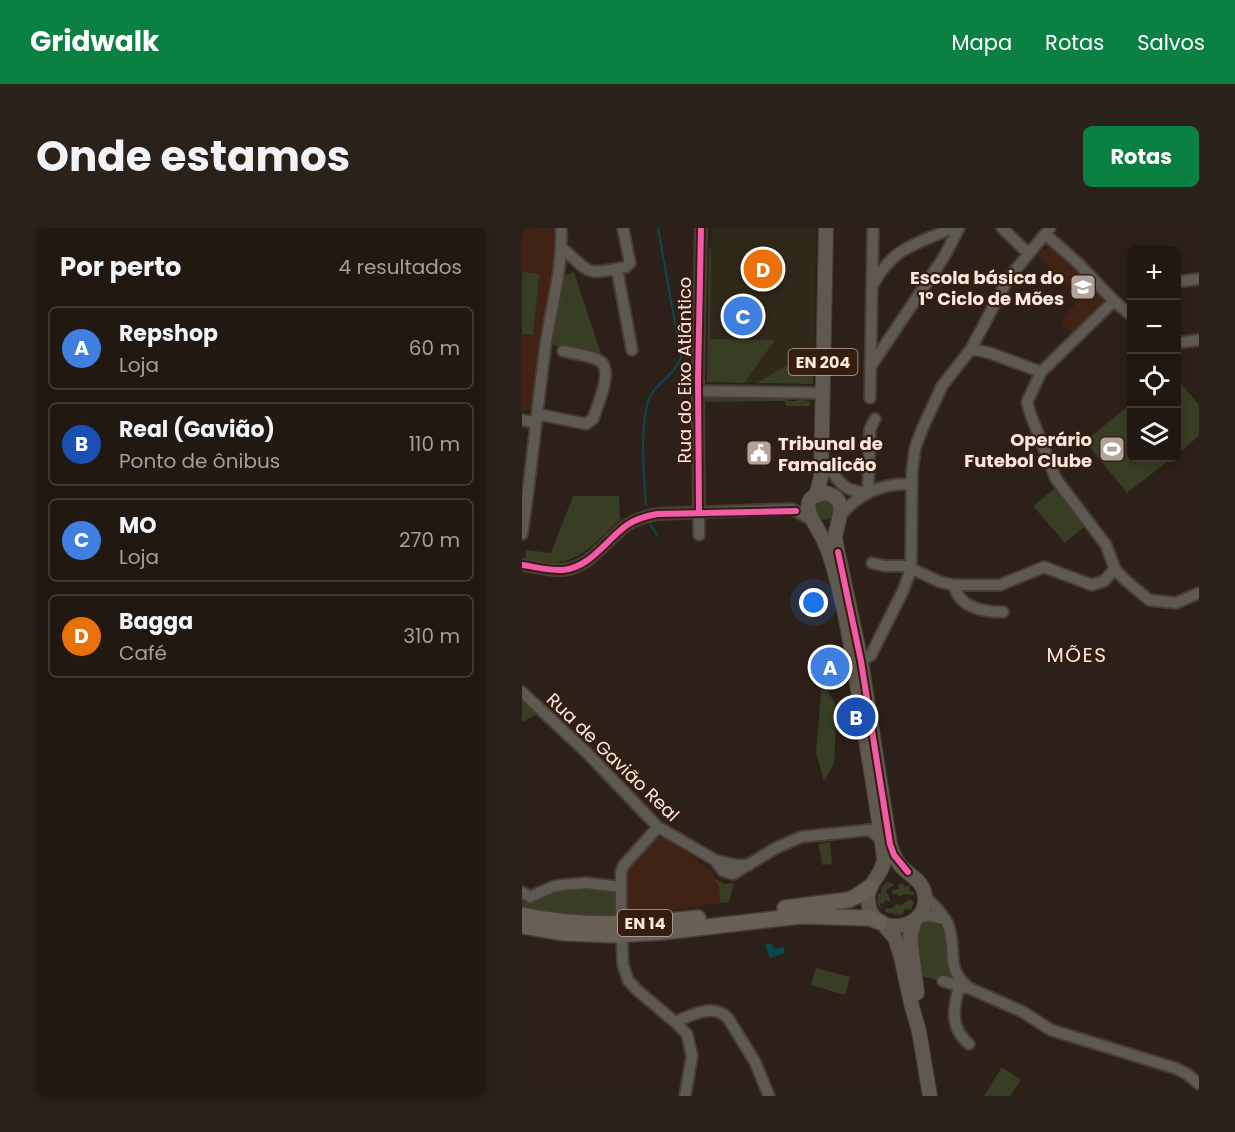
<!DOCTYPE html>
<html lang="pt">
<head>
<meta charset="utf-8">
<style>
  body { margin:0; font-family:Poppins,sans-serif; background:#2a211b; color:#f1f3f6 }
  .controls { position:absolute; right:18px; top:18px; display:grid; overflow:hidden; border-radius:9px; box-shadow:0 3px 9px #0003 }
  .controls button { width:54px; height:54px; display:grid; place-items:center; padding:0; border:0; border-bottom:2px solid #3f3732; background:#221812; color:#f1f3f6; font:30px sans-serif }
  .you { position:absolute; left:292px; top:375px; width:21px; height:21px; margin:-15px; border:4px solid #fff; border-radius:50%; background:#1a73e8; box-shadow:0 0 0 9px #1a73e833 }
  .badge { display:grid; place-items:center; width:39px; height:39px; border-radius:50%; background:#0b8043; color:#fff; font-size:20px; font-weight:700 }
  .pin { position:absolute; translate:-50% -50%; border:3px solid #fff; box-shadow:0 2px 6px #0006 }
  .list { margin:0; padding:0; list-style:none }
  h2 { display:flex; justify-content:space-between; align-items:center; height:78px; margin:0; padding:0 24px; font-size:26px }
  h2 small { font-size:20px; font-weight:400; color:#a2a09f }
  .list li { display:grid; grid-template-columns:39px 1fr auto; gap:18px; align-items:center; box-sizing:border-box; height:84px; margin:0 12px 12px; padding:0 12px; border:2px solid #3f3732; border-radius:9px }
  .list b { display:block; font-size:22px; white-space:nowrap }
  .list p { margin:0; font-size:20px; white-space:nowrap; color:#a2a09f }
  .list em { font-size:20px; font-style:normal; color:#a2a09f }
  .icon { flex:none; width:33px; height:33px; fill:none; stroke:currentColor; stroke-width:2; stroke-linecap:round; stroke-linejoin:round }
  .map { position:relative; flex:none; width:677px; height:868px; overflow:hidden; border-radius:9px }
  header { display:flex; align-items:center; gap:36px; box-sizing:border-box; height:84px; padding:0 30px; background:#0b8043; color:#fff }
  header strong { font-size:28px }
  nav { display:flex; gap:33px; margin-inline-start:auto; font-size:21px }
  .intro { display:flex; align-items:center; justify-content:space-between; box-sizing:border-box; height:144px; padding:0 36px }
  h1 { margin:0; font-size:42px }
  .button { padding:15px 27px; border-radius:9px; background:#0b8043; color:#fff; font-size:21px; font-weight:700 }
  main { display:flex; gap:36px; padding:0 36px }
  aside { flex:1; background:#221812; border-radius:9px; box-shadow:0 3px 9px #0003 }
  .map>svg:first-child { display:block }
</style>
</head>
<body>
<header>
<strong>Gridwalk</strong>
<nav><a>Mapa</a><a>Rotas</a><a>Salvos</a></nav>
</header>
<div class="intro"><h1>Onde estamos</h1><a class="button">Rotas</a></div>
<main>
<aside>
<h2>Por perto<small>4 resultados</small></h2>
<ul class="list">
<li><span class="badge" style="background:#3f7fe0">A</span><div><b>Repshop</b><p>Loja</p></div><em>60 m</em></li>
<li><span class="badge" style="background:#1a4fb4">B</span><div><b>Real (Gavião)</b><p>Ponto de ônibus</p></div><em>110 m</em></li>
<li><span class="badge" style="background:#3f7fe0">C</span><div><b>MO</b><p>Loja</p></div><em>270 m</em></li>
<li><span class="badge" style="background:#e8710a">D</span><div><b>Bagga</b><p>Café</p></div><em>310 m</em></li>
</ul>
</aside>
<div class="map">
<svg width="677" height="868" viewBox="0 0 677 868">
  <rect width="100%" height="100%" fill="#2d2018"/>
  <path fill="#30291a" d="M188,0H294L291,156L185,154L187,21L189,18L190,3Z"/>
  <path fill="#402315" d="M0,0H32V29L10,177L8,181L0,183Z
    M528,19L533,20L551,35L584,71V75L553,106L539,95L546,87L545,85L558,71L515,26L519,22Z
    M136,610H145L188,642L197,657L198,675L139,684L105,682L103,654L105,641L126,614Z"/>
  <path fill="#373e23" d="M189,18L188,111L253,112L222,155L185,154L187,21Z
    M0,44L17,46L11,107L0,106Z
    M52,44L80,129L29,116L42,48Z
    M292,121L291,156L235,155Z
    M654,149L677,177V208L655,226Z
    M185,170L266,171L267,173H274L275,171L287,173V178H264L263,173L182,174Z
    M609,176L610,230H650L605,265L563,213Z
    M532,261L563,298L543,315L511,278Z
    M51,268H97L98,292C68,319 49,346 5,330L3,328L4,322L29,325Z
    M293 282a10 10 0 1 1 20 0a10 10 0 1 1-20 0Z
    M300,453L315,479L312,536L302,553L294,525Z
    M0,470L17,485L0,494Z
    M308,614L310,636L300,637L297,616Z
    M193,651L203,656L212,655L207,674L198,675L197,657Z
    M368,654L372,657L364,662L369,674L363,672L362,676L358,675L359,680L358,681L355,674L356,666L359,665C358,659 362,654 368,654Z
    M380,655L383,659L387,657V663L392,664V667L383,666L376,669L375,666H370V663L376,661L377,656Z
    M51,660L94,661L93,689L0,684V672L3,675L23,666Z
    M388,671L392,674L389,682L383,681L381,686L378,687L363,684L364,680L370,681L374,676L379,677Z
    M403,691L415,693C428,707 422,732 430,750L419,746L417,753L399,748L392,706Z
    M294,740L328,749L323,767L289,757Z
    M480,839L499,852L488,868H462Z"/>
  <path fill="#0a484d" d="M250,715L252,721L262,719L263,725L248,730L243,717Z"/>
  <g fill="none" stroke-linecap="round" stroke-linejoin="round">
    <path stroke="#0a484d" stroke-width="2" d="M124,277C122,253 116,184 130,165C139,152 154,145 159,129L136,0
      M127,294L135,307"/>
    <defs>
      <path id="minor" d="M480,0L507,26
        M524,7L556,35L592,73L610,88
        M40,20C71,47 62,47 104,39L108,35L101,0
        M95,41L110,122
        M654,54L677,51
        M352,55C372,18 396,16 430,0
        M592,73L519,144L505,174L508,185L534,251L584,317L593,341L601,350L627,372L654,375L677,365
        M654,115L677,112
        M449,121L468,125L519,144
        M349,138L422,29L437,0
        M176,163L300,165
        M348,170L351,0
        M15,186L64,196L71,191C75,178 92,142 78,133C68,127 52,126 41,123
        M0,192L14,195
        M308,240C317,256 326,265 346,264
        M346,264L348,201L353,191
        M319,287C337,265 360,255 389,256
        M0,306C10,242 15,178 24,114C30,76 41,39 39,0
        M177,307L176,152L179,0
        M350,335L362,338H384L418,354L432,357H478L522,339L570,357L582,353L593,341
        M0,337C14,339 28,343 41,342C69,339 84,312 105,297C114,291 124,288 135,286L270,281L288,291
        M432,357C437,380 461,384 481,384
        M339,433L349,427L381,363L389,341L390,244L393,220L401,199L420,158L449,121L486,51L528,0
        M0,464L66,526L136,599L193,632L213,637H227
        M193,632L201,643L211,646L254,620L279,609L347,602L360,612
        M0,664L8,669L30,659L39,657L64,655L98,659
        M403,669C413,678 425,689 428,703C434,728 424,741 447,760L501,784L529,802L653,840L665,846L677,856
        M397,689L409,688L423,691
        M99,690V644L102,637L136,599
        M100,715L101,737L106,752L115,762L153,794L165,806L170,828L163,868
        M421,753L443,760
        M437,759C431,781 428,800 447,816
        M153,794C170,787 191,775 206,790L233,834L247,868"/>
      <path id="major" d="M304,265C329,271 314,294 313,311L339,433L368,616C370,623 373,631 378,637C387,648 402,652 403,669C405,705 348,709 346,673C344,655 362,647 362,630C356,583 348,536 340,489C333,442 326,392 313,345C310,334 306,321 301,311C294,296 270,269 304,265Z
        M294,268L299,249L304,0
        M393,692L388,709L395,765
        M361,696L373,710L379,729L389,775L397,803L408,868"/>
      <path id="highway" d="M263,680L326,672L335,668L348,659
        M0,687C59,700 117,696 176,690
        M0,698L42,705L93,707L141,704L279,688L347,690L358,694"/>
    </defs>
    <use href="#minor" stroke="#483d36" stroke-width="14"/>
    <use href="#major" stroke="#483d36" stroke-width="16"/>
    <use href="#highway" stroke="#483d36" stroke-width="18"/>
    <use href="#minor" stroke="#5e5a52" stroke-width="10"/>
    <use href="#major" stroke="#60594f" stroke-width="14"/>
    <use href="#highway" stroke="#686054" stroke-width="15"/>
    <defs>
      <path id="cycleway" d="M177,284L176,152L179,0
        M316,324L339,433L368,616L372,627L386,644
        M0,337C14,339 28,343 41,342C69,339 84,312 105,297C114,291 124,288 135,286L274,283"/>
    </defs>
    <use href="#cycleway" stroke="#351d10" stroke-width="10"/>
    <use href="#cycleway" stroke="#f35aa7" stroke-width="6"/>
  </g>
  <defs>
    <symbol id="school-square" viewBox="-11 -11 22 22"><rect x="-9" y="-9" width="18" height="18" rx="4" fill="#b2a29a" stroke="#351d10"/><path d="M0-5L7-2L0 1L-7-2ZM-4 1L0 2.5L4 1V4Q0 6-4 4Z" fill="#fff"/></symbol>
    <symbol id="stadium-square" viewBox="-11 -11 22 22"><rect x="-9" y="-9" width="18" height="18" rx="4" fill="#b2a29a" stroke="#351d10"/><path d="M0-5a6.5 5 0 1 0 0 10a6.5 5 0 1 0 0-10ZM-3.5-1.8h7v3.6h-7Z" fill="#fff"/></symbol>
    <symbol id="civic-square" viewBox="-11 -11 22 22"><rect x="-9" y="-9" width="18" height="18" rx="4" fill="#b2a29a" stroke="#351d10"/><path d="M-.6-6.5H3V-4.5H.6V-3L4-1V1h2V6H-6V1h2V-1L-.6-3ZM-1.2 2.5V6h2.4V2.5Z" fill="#fff"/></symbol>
  </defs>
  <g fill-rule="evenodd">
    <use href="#school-square" x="546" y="44" width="30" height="30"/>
    <use href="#stadium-square" x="575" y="206" width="30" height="30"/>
    <use href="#civic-square" x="222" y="210" width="30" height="30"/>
  </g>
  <g text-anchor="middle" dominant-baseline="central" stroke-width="4.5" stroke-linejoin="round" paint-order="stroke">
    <g fill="#351d10" stroke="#bfaba2" stroke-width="1.5">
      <rect x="266.5" y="121" width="69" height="26" rx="4.5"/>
      <rect x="96" y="682" width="54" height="26" rx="4.5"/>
    </g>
    <g font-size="16" font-weight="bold" fill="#fae8e0">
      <text x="301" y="134">EN 204</text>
      <text x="123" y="695">EN 14</text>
    </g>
    <g font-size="18" font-weight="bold" fill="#fae8e0" stroke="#351d10" text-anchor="end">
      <text x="542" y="49">Escola básica do<tspan x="542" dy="21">1º Ciclo de Mões</tspan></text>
      <text x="570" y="211">Operário<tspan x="570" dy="21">Futebol Clube</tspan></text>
      <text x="256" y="215" text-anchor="start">Tribunal de<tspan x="256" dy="21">Famalicão</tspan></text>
    </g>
    <g font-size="18" fill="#fae8e0" stroke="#351d10">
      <text transform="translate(162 142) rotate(-90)">Rua do Eixo Atlântico</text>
      <text transform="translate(91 529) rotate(44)">Rua de Gavião Real</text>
    </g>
    <g font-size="20" letter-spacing="1.5" fill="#fae8e0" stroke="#351d10">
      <text x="555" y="427">MÕES</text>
    </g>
  </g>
</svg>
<div class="controls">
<button>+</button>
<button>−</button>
<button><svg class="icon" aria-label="locate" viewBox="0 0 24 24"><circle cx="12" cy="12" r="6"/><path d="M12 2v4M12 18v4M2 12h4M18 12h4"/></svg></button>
<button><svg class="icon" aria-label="layers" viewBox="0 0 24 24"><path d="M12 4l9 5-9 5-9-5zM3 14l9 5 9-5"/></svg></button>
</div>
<div class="you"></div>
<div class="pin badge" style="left:308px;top:439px;background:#3f7fe0">A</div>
<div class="pin badge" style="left:334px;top:489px;background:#1a4fb4">B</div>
<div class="pin badge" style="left:221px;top:88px;background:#3f7fe0">C</div>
<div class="pin badge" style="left:241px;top:41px;background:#e8710a">D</div>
</div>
</main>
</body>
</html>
